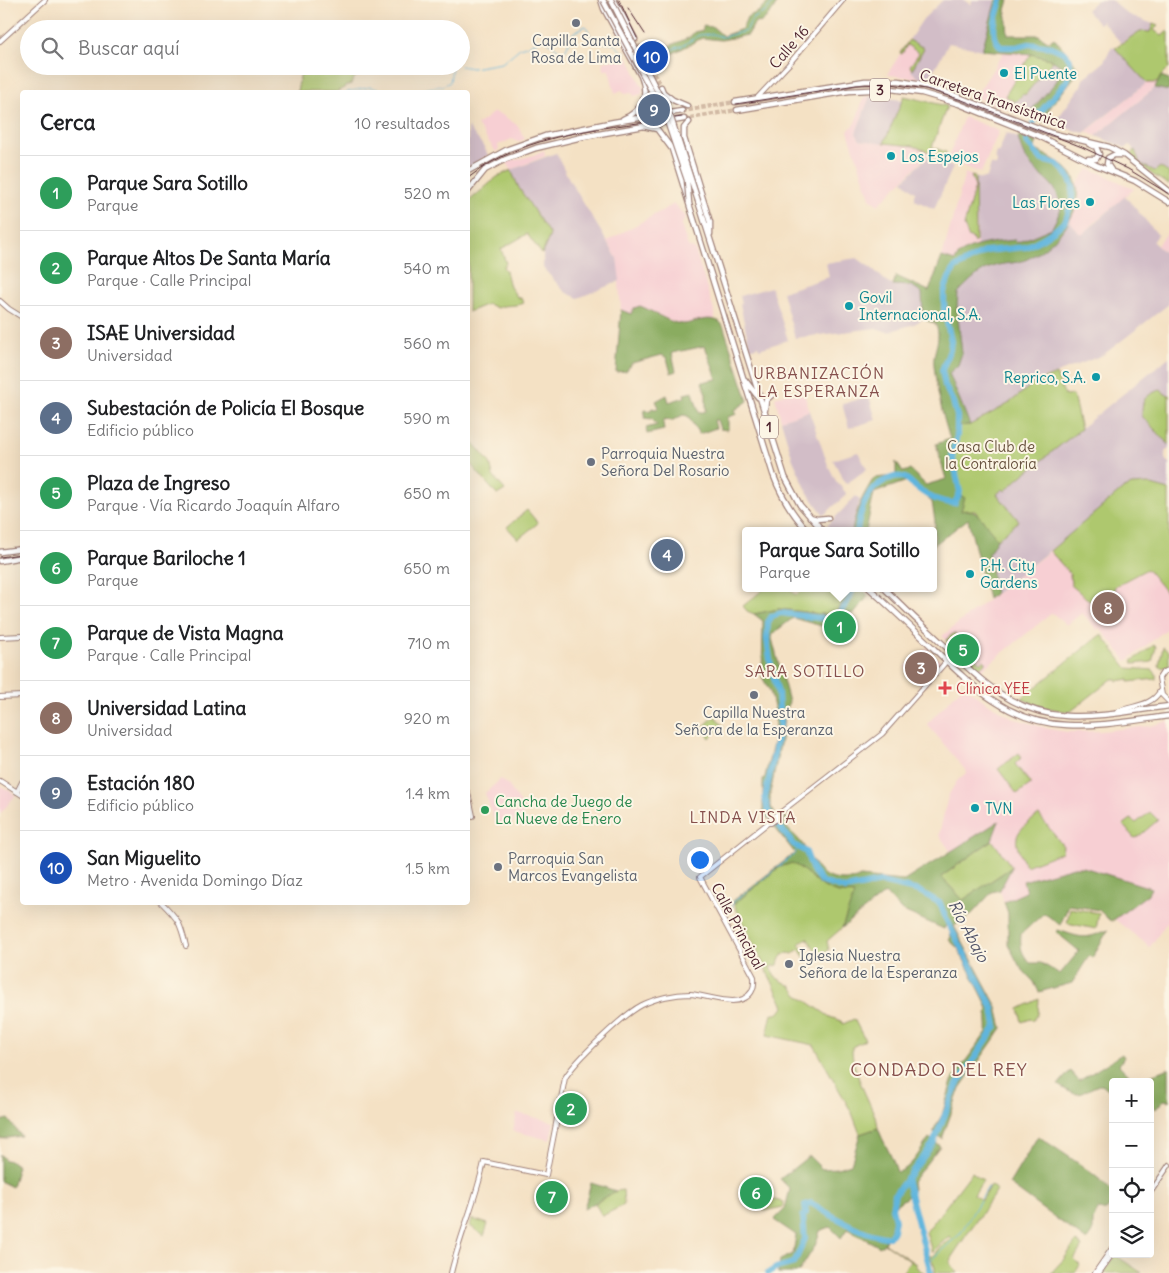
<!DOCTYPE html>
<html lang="es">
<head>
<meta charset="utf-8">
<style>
  body { margin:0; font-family:Delius,sans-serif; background:#f2f2f2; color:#202124 }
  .controls { position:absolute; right:15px; bottom:15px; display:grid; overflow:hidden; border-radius:5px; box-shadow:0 5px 20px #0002 }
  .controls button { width:45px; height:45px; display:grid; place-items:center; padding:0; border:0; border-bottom:1px solid #e0e0e0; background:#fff; color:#202124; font:25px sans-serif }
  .you { position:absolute; left:699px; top:859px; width:18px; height:18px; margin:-12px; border:4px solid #fff; border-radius:50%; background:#1a73e8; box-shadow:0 0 0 8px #1a73e833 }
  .badge { display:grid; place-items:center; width:32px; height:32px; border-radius:50%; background:#7c3aed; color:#fff; font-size:16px; font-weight:700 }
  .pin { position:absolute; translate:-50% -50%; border:2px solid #fff; box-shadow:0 1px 5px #0006 }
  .popup { position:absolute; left:742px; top:527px; width:195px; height:65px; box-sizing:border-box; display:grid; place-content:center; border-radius:5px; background:#fff; filter:drop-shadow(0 1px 4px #0005); font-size:16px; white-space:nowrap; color:#757577 }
  .popup b { font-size:19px; color:#202124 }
  .popup::after { content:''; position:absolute; left:50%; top:100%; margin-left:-10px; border:10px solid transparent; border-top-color:#fff }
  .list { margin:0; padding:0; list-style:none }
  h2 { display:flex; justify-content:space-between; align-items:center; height:65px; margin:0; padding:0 20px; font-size:21px }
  h2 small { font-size:16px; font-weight:400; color:#757577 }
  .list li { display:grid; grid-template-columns:32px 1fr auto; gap:15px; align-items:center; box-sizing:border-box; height:75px; padding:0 20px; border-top:1px solid #e0e0e0 }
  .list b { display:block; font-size:19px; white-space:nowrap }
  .list p { margin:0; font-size:16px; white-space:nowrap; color:#757577 }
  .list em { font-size:16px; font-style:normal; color:#757577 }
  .icon { flex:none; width:28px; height:28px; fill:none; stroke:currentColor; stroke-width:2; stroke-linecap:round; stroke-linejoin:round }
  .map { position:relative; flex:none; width:1169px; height:1273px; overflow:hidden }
  .search { position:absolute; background:#fff; box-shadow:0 5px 20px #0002; left:20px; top:20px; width:450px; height:55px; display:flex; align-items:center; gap:12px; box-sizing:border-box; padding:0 18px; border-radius:28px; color:#757577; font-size:19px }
  .panel { position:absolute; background:#fff; box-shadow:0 5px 20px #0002; left:20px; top:90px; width:450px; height:815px; border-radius:5px }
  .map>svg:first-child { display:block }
</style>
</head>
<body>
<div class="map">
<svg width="1169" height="1273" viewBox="0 0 1169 1273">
  <rect width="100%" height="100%" fill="#fcf5e5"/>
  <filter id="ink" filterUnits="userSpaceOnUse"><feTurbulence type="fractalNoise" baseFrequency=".02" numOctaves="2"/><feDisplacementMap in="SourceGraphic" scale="10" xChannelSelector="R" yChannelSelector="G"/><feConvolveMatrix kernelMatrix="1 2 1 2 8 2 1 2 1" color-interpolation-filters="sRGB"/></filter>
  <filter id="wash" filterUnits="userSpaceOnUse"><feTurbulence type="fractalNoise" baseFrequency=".0096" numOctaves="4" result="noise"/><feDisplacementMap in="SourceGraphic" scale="20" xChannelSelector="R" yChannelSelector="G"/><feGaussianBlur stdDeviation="1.12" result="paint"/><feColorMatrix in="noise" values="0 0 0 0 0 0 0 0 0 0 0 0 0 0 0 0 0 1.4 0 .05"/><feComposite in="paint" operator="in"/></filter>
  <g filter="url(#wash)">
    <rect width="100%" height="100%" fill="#f4e1c4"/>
    <path fill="#f7cfd3" d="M909,40L924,48L911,71L919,79L890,75L888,73Z
      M1004,52L1031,54L1005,95L1015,102L1011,106L1012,110L1005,109L975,97Z
      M628,57L643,88L642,94L634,96L632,93L625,94L622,90L615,93L609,70H604L603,62Z
      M1147,83H1157L1156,87L1096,136L1086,132Z
      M870,96L856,133L860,140L914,146L930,153L878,205L870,198L848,131L855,123L864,97Z
      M494,112L502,115L517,125L525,139L518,142L512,139L498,145L499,150L496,152L477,125Z
      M964,117L999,131L981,173L947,160Z
      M544,150L545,156L511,170L507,162L514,159L516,160L534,155Z
      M1088,169L1103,174L1134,189L1094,223L1083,235L1079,233L1070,221L1079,197L1077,185Z
      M965,173L975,177L977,246L957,256L955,261L942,257Z
      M674,204L686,217L681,225L688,246L695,250L714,311L715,319H705L683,324L669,320L640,306L631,315L621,310L617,258L607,241Z
      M1169,231V257L1157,245Z
      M800,389L804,392L809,411L781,420L775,397Z
      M1050,551L1070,574L1104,593L1148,569L1169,596V627L1127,661L1100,628L1097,630L1082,613L1067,625L1052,613L979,672L942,636Z
      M927,648L942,663L921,685L905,667Z
      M965,684L971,691L987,703L1013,718L1049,729L1068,732L1101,731L1150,726L1169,721V919L1150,947L1085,896L1008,913L1000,891L992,892L970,916L904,881L951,852L939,835L948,796L957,781L967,772L927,724Z
      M501,779L508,785L527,812L511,824L496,826L485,793Z
      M0,785L16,795L0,814Z
      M517,1113L554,1122L550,1140L513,1131Z"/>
    <path fill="#d2bdc7" d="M943,0H964L971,5L972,0H996L982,50L949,43L928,80L920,79L911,71L924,49L909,40L923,19Z
      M1097,0H1111L1127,14L1153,24L1151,32L1140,31L1121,43L1102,21L1099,24L1086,10Z
      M1112,46L1115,48L1132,64L1147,83L1084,133L1058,126V118L1081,86L1083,79L1103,63Z
      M1053,61L1063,67L1056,82L1028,114L1025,112L1012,110L1011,106L1023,93L1025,95Z
      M1155,88L1169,91V173L1160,167L1155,171L1140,164L1137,153L1130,145L1126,148L1096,136Z
      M870,96L902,100L884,143L860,140L856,133Z
      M468,127L484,147L488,155L468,168Z
      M1006,133L1018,138L1021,150L1030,164L1055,188L1061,209L1052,228L1042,233L1015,243L1014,240L977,246L975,177L981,179L987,177L991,164L996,166L997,162L995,157L996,152H999Z
      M556,153L570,181L617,258L620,281L578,298L565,292L543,268V251L550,235L519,188L511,170Z
      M927,157L953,167L934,209L915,200V192L903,181Z
      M1125,196L1158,235L1153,242L1169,257V304L1103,355L1039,380L1008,404L970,425L949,373L958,365L962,353L957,308L958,293L975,275L995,266L1014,262L1057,237L1070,221L1079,233L1083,234Z
      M857,258L874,270L889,284L912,286L922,293L923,314L925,318L914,324L888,332L876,328L795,338L782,292L829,277L826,263Z
      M771,287L788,340L759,349L758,346L750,349L740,304L742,303L740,296Z
      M1169,357V395L1165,394L1142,416L1169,445V448L1165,452V459L1169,464V490L1148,484L1124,488L1089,519L995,594L989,553L975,511L1003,489L1005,491L1019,478Z
      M869,396L876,420L849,428L842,404Z
      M809,411L828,465L836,481L846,493L845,496L824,515L808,493L793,460L781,420Z
      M858,452L867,469L846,484L833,460Z
      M856,496L860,500L855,515L852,531H830L826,527Z"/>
    <path fill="#aec86e" stroke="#7c744c" d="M1153,24L1158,26L1154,30L1162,36L1168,31L1169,32V68L1161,76L1157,83H1147L1115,48L1140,31L1150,32Z
      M909,40L924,48L912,70L910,66L919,53L907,45L902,54L900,53Z
      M1031,54L1050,59L1053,61L1025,95L1023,94L1015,102L1005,96Z
      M302,66H357L365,73L355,77L351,84L336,92H297Z
      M904,96L947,106L932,147L946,152L944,158L914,146L884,143Z
      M1135,150L1140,164L1155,171L1160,167L1169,173V185L1153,175L1130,156Z
      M511,170L519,188L550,235L542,254L527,234L501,249L506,263L503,267L506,271L510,287L518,298H521L523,303C514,307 505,304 497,308L488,304L468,312V202L497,177Z
      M971,176L975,177L976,241L974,243L972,238H969L964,226L975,186Z
      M1056,374L1065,396L1073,395L1081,429L1019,478L1005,491L1003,489L997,494L1019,521L997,539L975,511H961L960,492L952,454L957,436V426L970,425L1008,404L1034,383Z
      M1161,389L1165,394L1169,395V445L1142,416C1142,398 1144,397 1161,389Z
      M468,437L490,463L493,476L505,490L497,495L468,461Z
      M1148,484L1169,490V596L1147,569L1115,586L1113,594L1108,596L1104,593L1092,603L1071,585L1070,574L1050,551L1124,488L1132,485Z
      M527,510L538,523L518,539L507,527Z
      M765,588H788L796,595L805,588H849V590L836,612L829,615L779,609L754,614L747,611L743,606Z
      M845,615L851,625L837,637L829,628Z
      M954,633L980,663L984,660L986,662L978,669L946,640Z
      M1099,636H1103L1127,668L1153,670L1156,674V679L1129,682V679L1117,681V679H1112L1070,712L1042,707L1022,699L1023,697Z
      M1154,645L1156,647L1152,662L1134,664L1133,663L1132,661Z
      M1163,647L1169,652V668L1160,667L1159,665Z
      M715,716L724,727L716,732L711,725L708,728L713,735L710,738L702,728Z
      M1019,753L1022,757L1015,764L1031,784L1017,794L998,769Z
      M1150,812L1158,820L1138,837L1134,838L1123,825L1131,819L1136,823Z
      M1039,815L1063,846L1062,852L1026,866C1011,838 1013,833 1039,815Z
      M992,840L1012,867L963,900L941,877Z
      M792,863C808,871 818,887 835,892C841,894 848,893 855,894L842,928L827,941L829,950L824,954H818L807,938L799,944L807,956L805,958L799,949L793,954C785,951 779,956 778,965L770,967L775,977L791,986L798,995L830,1017L841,1021L843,1024L854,1019L865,1040L852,1047C851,1069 869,1100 877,1121L878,1128L860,1134L852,1113L814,1045L767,1035L772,1014H777L784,1008L783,1004L734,904L780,867Z
      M1070,908L1099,913L1096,929L1067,923Z
      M1039,999L1038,1014L1033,1021L1031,1019L1022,1022L1019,1009Z
      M564,1097L583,1101L578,1122L560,1118Z
      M972,1172L983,1180L974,1195L982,1200L990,1185L997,1190L951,1258L950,1262L957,1273H935V1268L931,1258L928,1257L929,1255L932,1257L939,1248L951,1239L949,1236L932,1252L926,1232Z
      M623,1190L624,1205L602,1216L595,1203L616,1191Z
      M763,1197L783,1202V1207L764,1211L760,1198Z
      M472,1219L488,1224L484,1236L470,1226Z
      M1076,1242L1082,1246L1074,1260L1080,1265L1075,1273H1051L1064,1259Z
      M884,1243L916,1264V1267L924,1273H902L910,1261Z
      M1115,1255L1142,1273H1103Z"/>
    <path fill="#8aac61" stroke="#6a6646" d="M772,0H779L771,13L760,23L758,22L754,24L748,35L721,40L702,38L668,56L659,52L653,39L667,47L690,37L694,32L703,30V26L713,27L723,36L742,29L747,17L760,11V9Z
      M996,0H1009L1006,10L1008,35H1039L1049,42L1054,38L1071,57L1079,71L1049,109L1042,123L1028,114L1056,82L1063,67L1050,59L1031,54L982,50Z
      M1161,76L1169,79V91L1155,88Z
      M1020,135L1037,142L1034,149C1047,156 1067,164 1074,178C1089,207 1056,244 1031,257C1022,263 1008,263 998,265C981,269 969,281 958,293L957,308L962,353L958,365L949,373L970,425L957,426V436L952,454L959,495L965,498L961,511C978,506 987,527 997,539L989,553L995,594L988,599L968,519L934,545L935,521L932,502L907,481L874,493L866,531H852C856,509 862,497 874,478L896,476V462L903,472L910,470L926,485L946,479L936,444L950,439C943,418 936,388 934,365C932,350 943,340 935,323L927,321L923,314L922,293L912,286L893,285L896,276L929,291L942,257L955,261C962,244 998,242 1015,240L1016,243L1052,228L1061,209C1058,182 1045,182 1030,164C1023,156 1021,148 1018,138Z
      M640,306C654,311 669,324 684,324C694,323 704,317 715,320C721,321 723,325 725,331L748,401L735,410L737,414L728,417V430L720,429L717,420H714L716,428L699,434L688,416L683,415L671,421L665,419L663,423L664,430L647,434L646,428L657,425L652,419L644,418L645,410L650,411L652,408L656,409L659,407L656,401L667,395L669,402L685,397L684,394L693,392L699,413L706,411V394L702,382L717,379L705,346L672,353L676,371L671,373L667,358L662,355L632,363L626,371L616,372L621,310L631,314L634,308Z
      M849,588H863L868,596L855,613L845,615L829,628L793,618L771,635L789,702L785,710L782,734L770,794V806L775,813L768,819L763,812V779L765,777L775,736V711L770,691L762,677L763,621L754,614L779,609L829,615L837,612Z
      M784,815L790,822L785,826C791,833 798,837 803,845C816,865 818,880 845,880C852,880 855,880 860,877L904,881L999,821L992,840L941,877L963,900L1012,867L1000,890L992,892L970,916L954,926L997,1007L1002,1028L960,1088L942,1139L933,1131L942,1115L953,1078L987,1032C988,1025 985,1016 988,1009L985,1001L958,948L949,940L951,937L949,926L946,925L944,929L901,910L885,893L842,928L854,894C848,893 841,894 835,892C818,887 808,871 792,863L780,867L734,904L733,901L795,853L773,825Z
      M1074,867H1083L1151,888L1148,894L1111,922L1099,910L1069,905L1060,925L1044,913L1021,934C1020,947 1021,953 1030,963H1041L1060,974L1079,951L1056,932L1058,930C1082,938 1084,940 1108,930L1092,958L1089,956L1072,983L1039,992L1034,982L1020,967L1008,944V913L1004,902L1026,892L1023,881Z
      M1122,1054L1124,1057L1119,1065L1131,1077L1140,1082H1113V1093L1102,1084C1077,1092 1083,1101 1058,1085L1070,1071L1079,1081Z
      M1169,1068V1101L1164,1100L1156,1109L1150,1105V1082H1145L1148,1080L1150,1075Z
      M8,1119L21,1136L0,1139V1121Z
      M878,1128C883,1142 892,1155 897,1172C911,1170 921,1149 929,1138L940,1146L912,1182L913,1189L907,1197L894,1206C892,1224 893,1234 880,1247L847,1229L841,1238L830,1227L820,1231L815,1246L800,1270L796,1273H778L780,1260L793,1254L796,1235L774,1220L785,1209L790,1189L780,1179L809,1156L822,1169L837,1168L851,1164L860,1134Z
      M1038,1136C1052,1146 1107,1180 1112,1193C1114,1197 1112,1204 1109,1207C1106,1211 1104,1211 1099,1209L1093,1220V1232L1087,1241L1009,1184Z
      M0,1154L5,1160L11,1161L18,1166L12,1187L0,1181Z
      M591,1183L616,1191L584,1209Z"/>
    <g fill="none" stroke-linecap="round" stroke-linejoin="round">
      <path stroke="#61b5dd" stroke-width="1" d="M647,44L658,46L665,52L682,46L699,35L713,34L722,37L746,31L752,19L765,12L775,0
        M460,66L472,68L502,63L520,48L545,39L560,51H565L573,33L585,26C589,30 589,33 591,37C596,43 608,43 615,44L621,51L625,52
        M347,92L370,87L387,92
        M417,92C427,86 440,89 450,82L452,67L454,66
        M725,914L732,908L733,902L795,854L797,846
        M928,1260L932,1259L960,1234L988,1187"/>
      <path stroke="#61b5dd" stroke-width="6" d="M857,531C860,511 866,489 886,480C893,477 898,475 905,478C909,480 913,485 917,488C928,497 941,503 955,503L960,492L952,454L957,436V416L953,402L945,386L942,370L950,350L951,341L944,309V292L949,278L955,268L986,251L1026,247L1043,238L1055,230L1066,220L1072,200L1073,186L1067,174L1057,164L1042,160L1027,143L1028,135L1036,117L1067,81L1070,72V59L1065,53L1052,47L1029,44L1017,47H1001C988,34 997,15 1001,0
        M906,1178L931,1273
        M768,1273L776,1268L794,1263L805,1239L803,1216L806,1213L805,1205L811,1203C828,1214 869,1238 889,1237L893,1231L895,1220L892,1208L895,1194L933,1144L957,1085L996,1026L993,1008L946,919L940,903L919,891L881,882L845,889L822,882L813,871L806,852L793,844L768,811L765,798L780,724L778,693L771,666L767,639L768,622L772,616L781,613L827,619L836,617L847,603L854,588"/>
    </g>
  </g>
  <g filter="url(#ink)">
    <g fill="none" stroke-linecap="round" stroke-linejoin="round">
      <path stroke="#d2baa5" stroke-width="4.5" stroke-dasharray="4.5 2" stroke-linecap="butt" d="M635,39L661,87
        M682,111L735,102
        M684,119L737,110"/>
      <defs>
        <path id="tertiary" d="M0,41L45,0
          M0,301L9,309L22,317
          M0,637L22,636
          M1169,670L1163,672L1159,678L1162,695L1169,702
          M0,697L22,696
          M1117,712C1132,705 1151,707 1160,691
          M0,781L22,795
          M17,792L22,782
          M468,793L473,816
          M768,823L769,820L778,813L781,812L882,734L953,654
          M161,902C179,920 180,922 186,946
          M1150,1193L1169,1165
          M451,1273C460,1235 476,1200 484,1162L546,1175L565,1078C575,1061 624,1014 642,1005C656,998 675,994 690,994C705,995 730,1005 743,999C752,995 755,987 754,977L700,877L768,823H771L780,816L781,812
          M1095,1273L1113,1247
          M1099,1273L1113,1253"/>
        <path id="secondary" d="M757,98L788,65L843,0"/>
        <path id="primary" d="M601,0L604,9L641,76
          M614,0L635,39
          M661,87L667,102L663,107
          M664,93L673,100L687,106
          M735,102L865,81H899L922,85L951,94L1051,133L1109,147L1124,155L1169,191
          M737,110L849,91L891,89L922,93L959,104L1039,136L1096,165L1135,181L1169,202
          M623,119C643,111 649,95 641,76
          M689,122L684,128V138L710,222V234
          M643,126L657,129L672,149L773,474C781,496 792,514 808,531
          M1088,159H1096L1099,154L1096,147L1089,144
          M1111,170L1107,164L1108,158L1114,155H1123
          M468,171L508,149L545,136L614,122L682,111
          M468,191L485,170L506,159L536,148L582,137L684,119
          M698,201L785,477L800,505L823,531
          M745,380L758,397
          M765,410L766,400L774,393
          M810,517L817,519L828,518
          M0,552L22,549
          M0,561L22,557
          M869,588C890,607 910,626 930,645C970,684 1007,723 1067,725C1101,727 1136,720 1169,716
          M884,588C904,608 924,627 945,646C981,681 1013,713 1067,716C1100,718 1136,710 1169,706"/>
      </defs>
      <use href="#tertiary" stroke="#9f8078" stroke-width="6"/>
      <use href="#secondary" stroke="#9f8078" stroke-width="6"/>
      <use href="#primary" stroke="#9f8078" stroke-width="7"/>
      <use href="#tertiary" stroke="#fff" stroke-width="4"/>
      <use href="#secondary" stroke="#fff" stroke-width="4"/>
      <use href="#primary" stroke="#fff" stroke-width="4.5"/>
      <path stroke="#4a1f2b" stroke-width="1" d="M619,0L637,38
        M628,8L645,34
        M736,104L856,85L891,84L926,89L962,100L1082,147L1128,169L1169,194
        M468,178C527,131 610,128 682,117
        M0,557L22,554"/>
      <defs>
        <path id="primary-bridge" d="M603,0L666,118L687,180L689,203
          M611,0L671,118L698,201"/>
      </defs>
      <use href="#primary-bridge" stroke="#9f8078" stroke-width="7" stroke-linecap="butt"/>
      <use href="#primary-bridge" stroke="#fff" stroke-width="4.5"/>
    </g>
  </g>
  <g fill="#6b7280" stroke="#fcf5e5" stroke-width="2">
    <circle cx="576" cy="23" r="5"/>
    <circle cx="591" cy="462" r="5"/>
    <circle cx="754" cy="695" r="5"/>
    <circle cx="498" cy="867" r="5"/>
    <circle cx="789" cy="964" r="5"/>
  </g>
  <g fill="#0f9aa8" stroke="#fcf5e5" stroke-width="2">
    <circle cx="1004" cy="73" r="5"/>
    <circle cx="891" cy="156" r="5"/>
    <circle cx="1090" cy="202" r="5"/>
    <circle cx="849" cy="306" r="5"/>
    <circle cx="1096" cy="377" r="5"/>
    <circle cx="970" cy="574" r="5"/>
    <circle cx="975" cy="808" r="5"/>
  </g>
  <path fill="#e0444e" stroke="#fcf5e5" stroke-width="2" d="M942.5 680.5h5v5h5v5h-5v5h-5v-5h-5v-5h5z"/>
  <circle fill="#2e9e5b" stroke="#fcf5e5" stroke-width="2" cx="485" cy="810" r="5"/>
  <g text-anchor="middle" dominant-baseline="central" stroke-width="4" stroke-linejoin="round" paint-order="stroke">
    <g fill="#fcf5e5" stroke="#7f5f63" stroke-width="1">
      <rect x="870" y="78.5" width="20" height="23" rx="4"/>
      <rect x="760" y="415.5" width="18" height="23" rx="4"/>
    </g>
    <g font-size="14" font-weight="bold" fill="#4a1f2b">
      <text x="880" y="90">3</text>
      <text x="769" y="427">1</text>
    </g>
    <g font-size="15" fill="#5b616d" stroke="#fcf5e5" text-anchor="start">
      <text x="576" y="40" text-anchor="middle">Capilla Santa<tspan x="576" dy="17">Rosa de Lima</tspan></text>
      <text x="601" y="453">Parroquia Nuestra<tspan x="601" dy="17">Señora Del Rosario</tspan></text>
      <text x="754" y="712" text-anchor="middle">Capilla Nuestra<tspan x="754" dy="17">Señora de la Esperanza</tspan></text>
      <text x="508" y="858">Parroquia San<tspan x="508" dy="17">Marcos Evangelista</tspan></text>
      <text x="799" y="955">Iglesia Nuestra<tspan x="799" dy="17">Señora de la Esperanza</tspan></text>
    </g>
    <g font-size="15" fill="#4a1f2b" stroke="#fcf5e5">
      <text transform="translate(789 47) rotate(-49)">Calle 16</text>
      <text transform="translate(993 99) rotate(19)">Carretera Transístmica</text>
      <text transform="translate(738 926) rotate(62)">Calle Principal</text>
    </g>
    <g font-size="15" fill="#0d838f" stroke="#fcf5e5" text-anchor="start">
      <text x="1014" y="73">El Puente</text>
      <text x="901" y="156">Los Espejos</text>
      <text x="1080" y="202" text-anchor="end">Las Flores</text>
      <text x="859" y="297">Govil<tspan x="859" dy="17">Internacional, S.A.</tspan></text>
      <text x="1086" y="377" text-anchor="end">Reprico, S.A.</text>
      <text x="980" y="565">P.H. City<tspan x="980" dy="17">Gardens</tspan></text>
      <text x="985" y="808">TVN</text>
    </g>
    <g font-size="15" fill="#68523f" stroke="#fcf5e5">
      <text x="991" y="446">Casa Club de<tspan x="991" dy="17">la Contraloría</tspan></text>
    </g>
    <g font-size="15" fill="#be3a42" stroke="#fcf5e5" text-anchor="start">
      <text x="956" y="688">Clínica YEE</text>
    </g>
    <g font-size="15" fill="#27864d" stroke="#fcf5e5" text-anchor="start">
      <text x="495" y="801">Cancha de Juego de<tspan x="495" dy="17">La Nueve de Enero</tspan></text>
    </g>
    <g font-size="16" letter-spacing="1" fill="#86504d" stroke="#fcf5e5">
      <text x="819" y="373">URBANIZACIÓN<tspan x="819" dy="18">LA ESPERANZA</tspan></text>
      <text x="805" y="671">SARA SOTILLO</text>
      <text x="743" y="817">LINDA VISTA</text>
    </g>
    <g font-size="16" font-style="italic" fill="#525469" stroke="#fcf5e5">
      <text transform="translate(969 931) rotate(62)">Río Abajo</text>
    </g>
    <g font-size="18" letter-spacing="1" fill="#86504d" stroke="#fcf5e5">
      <text x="939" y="1069">CONDADO DEL REY</text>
    </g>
  </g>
</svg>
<div class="controls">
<button>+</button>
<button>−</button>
<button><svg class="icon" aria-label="locate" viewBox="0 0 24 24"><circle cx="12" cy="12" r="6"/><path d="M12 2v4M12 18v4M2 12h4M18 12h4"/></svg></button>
<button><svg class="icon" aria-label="layers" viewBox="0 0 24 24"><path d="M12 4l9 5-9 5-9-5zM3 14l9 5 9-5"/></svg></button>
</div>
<div class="you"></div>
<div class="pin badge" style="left:840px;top:627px;background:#2e9e5b">1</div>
<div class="popup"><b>Parque Sara Sotillo</b>Parque</div>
<div class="pin badge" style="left:571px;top:1109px;background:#2e9e5b">2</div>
<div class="pin badge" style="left:921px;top:668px;background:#8d6e63">3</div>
<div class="pin badge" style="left:667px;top:555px;background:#5c6f8a">4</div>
<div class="pin badge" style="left:963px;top:650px;background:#2e9e5b">5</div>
<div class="pin badge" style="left:756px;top:1193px;background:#2e9e5b">6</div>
<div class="pin badge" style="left:552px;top:1197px;background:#2e9e5b">7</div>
<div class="pin badge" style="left:1108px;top:608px;background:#8d6e63">8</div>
<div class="pin badge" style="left:654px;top:110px;background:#5c6f8a">9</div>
<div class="pin badge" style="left:652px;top:57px;background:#1a4fb4">10</div>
<div class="search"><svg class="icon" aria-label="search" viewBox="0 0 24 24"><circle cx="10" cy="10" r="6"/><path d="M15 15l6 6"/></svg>Buscar aquí</div>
<section class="panel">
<h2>Cerca<small>10 resultados</small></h2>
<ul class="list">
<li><span class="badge" style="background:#2e9e5b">1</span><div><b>Parque Sara Sotillo</b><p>Parque</p></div><em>520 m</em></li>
<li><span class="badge" style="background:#2e9e5b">2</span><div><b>Parque Altos De Santa María</b><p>Parque · Calle Principal</p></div><em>540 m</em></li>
<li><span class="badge" style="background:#8d6e63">3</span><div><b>ISAE Universidad</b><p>Universidad</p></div><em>560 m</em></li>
<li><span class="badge" style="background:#5c6f8a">4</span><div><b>Subestación de Policía El Bosque</b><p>Edificio público</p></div><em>590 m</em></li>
<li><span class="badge" style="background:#2e9e5b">5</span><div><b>Plaza de Ingreso</b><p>Parque · Vía Ricardo Joaquín Alfaro</p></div><em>650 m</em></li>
<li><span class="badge" style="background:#2e9e5b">6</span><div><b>Parque Bariloche 1</b><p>Parque</p></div><em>650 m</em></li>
<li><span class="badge" style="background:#2e9e5b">7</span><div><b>Parque de Vista Magna</b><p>Parque · Calle Principal</p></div><em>710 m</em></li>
<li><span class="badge" style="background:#8d6e63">8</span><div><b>Universidad Latina</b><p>Universidad</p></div><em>920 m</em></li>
<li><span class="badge" style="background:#5c6f8a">9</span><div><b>Estación 180</b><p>Edificio público</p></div><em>1.4 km</em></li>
<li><span class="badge" style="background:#1a4fb4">10</span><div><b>San Miguelito</b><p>Metro · Avenida Domingo Díaz</p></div><em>1.5 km</em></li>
</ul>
</section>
</div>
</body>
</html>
